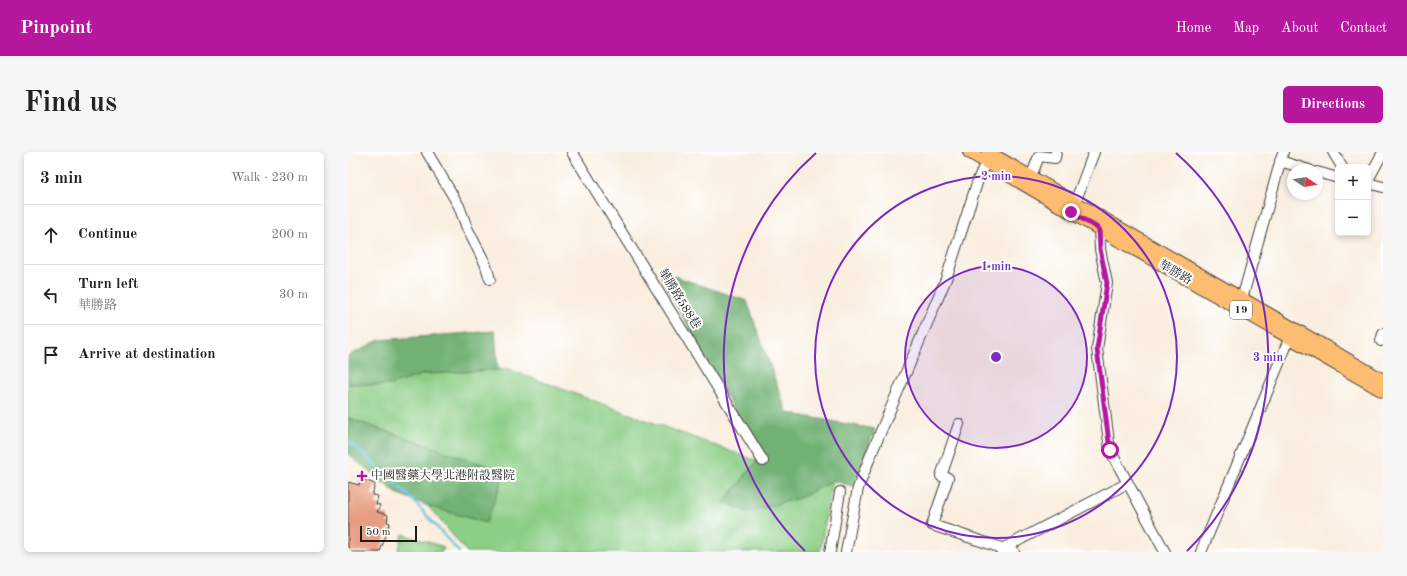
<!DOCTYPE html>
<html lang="en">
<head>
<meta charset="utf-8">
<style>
  body { margin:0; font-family:"Old Standard TT","Noto Serif TC",serif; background:#f6f6f6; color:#222 }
  .controls { position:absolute; right:12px; top:12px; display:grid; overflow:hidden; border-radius:6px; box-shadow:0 2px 6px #0003 }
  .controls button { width:36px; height:36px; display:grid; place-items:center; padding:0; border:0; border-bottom:1px solid #e0e0e0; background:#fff; color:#222; font:20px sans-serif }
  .compass { position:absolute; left:939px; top:12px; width:36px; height:36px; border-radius:50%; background:#fff; box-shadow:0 2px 6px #0003; rotate:102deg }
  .scale { position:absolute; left:12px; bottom:10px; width:57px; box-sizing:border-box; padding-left:4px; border:2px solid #1c1c1c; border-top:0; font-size:11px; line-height:14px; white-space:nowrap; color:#1c1c1c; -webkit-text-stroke:3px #fff; paint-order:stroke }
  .stop { position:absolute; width:12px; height:12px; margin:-9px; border:3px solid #b5179e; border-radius:50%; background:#fff }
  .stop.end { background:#b5179e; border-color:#fff; box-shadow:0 1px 4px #0008 }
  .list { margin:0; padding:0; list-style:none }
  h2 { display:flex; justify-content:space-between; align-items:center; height:52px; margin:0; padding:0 16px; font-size:17px }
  h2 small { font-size:13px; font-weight:400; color:#767676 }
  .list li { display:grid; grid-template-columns:26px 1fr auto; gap:12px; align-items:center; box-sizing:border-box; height:60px; padding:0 16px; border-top:1px solid #e0e0e0 }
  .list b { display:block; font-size:15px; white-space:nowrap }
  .list p { margin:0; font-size:13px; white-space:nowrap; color:#767676 }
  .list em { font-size:13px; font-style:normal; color:#767676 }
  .icon { flex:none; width:22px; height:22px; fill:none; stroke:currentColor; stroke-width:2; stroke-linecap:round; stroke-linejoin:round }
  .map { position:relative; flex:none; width:1035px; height:400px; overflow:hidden; border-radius:6px }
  header { display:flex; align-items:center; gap:24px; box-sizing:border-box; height:56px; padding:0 20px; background:#b5179e; color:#fff }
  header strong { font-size:19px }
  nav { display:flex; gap:22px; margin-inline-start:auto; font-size:14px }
  .intro { display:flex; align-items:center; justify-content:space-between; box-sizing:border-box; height:96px; padding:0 24px }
  h1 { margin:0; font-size:28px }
  .button { padding:10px 18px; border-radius:6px; background:#b5179e; color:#fff; font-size:14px; font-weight:700 }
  main { display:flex; gap:24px; padding:0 24px }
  aside { flex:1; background:#fff; border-radius:6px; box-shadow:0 2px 6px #0003 }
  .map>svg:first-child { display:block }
</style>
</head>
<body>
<header>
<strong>Pinpoint</strong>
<nav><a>Home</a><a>Map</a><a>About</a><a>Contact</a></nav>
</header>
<div class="intro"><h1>Find us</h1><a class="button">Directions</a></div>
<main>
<aside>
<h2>3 min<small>Walk · 230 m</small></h2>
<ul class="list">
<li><svg class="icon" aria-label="ahead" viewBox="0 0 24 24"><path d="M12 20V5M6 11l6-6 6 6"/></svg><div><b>Continue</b></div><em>200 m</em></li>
<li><svg class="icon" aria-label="left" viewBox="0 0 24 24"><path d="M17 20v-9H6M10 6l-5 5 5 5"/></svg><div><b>Turn left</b><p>華勝路</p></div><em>30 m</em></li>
<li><svg class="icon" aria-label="arrive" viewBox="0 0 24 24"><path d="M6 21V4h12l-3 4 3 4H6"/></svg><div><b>Arrive at destination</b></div></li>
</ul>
</aside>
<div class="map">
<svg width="1035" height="400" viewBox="0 0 1035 400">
  <rect width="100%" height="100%" fill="#fff"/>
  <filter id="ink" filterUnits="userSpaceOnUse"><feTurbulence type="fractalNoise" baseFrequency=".025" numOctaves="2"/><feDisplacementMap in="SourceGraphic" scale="8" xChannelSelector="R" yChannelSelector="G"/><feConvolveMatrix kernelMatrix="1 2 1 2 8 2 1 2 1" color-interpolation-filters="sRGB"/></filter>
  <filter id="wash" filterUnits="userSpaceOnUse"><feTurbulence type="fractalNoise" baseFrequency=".012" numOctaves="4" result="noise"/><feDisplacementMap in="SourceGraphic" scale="16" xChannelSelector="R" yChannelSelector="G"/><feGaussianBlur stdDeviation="0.9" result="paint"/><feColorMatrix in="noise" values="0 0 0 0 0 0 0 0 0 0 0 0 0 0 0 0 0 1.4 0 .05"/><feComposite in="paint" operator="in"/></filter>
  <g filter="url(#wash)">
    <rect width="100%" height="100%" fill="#f9eedf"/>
    <path fill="#8cce86" stroke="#547551" d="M160,217L409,309L376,350L401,359L454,345L484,329L472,400H119L80,354L138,370L157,320L0,266V232L41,233L77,222Z
      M55,382L96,395L94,400H50Z"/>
    <path fill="#71b173" stroke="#466648" d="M312,123H323L399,149L439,261L527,277L505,334L484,329L454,345L401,360L376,350L409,309L407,296Z
      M147,179L150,218L77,222L41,233L0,232V204L31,188Z
      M0,266L157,320L138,371L80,354L48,341L0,302Z"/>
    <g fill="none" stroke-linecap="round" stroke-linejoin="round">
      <path stroke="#63c3e1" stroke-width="2.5" d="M0,288L64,347L111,400"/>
    </g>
    <g id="blocks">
      <path fill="#e69e83" d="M13,327L27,332L24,343L30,344L28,352L32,353L29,360L40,363L39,370L42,371L32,400H0V330L11,333Z"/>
    </g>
  </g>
  <g filter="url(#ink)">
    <use href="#blocks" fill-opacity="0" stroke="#3d3c39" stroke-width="1"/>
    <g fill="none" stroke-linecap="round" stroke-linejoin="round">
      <defs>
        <path id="minor" d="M79,0L111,54L119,76L137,111L142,127
          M224,0L415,309
          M985,0L994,15
          M932,9L961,18
          M969,20L990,26
          M683,25L691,4L707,6L708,0
          M1020,28L1035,0
          M1020,31L1035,35
          M725,56L746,0
          M754,71L751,77L752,97L759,131L749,197L762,298L817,400
          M890,153L894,147L935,0
          M1033,189L1035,182
          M611,272L593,324L600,326L584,373L666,400
          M652,398L780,331
          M482,400L492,340
          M498,400L510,336L524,300L598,127L630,28L641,3
          M853,400L944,180"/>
        <path id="major" d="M621,0L751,77L1035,239
          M640,0L1035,228"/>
      </defs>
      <use href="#minor" stroke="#3d3c39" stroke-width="12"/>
      <use href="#major" stroke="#3d3c39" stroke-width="14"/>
      <use href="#minor" stroke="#fff" stroke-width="10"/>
      <use href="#major" stroke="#febc70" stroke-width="12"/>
    </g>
  </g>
  <g fill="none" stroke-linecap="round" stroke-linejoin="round" filter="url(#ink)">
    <path stroke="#b5179e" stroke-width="5" d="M723,60L751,77L752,97L759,131L749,197L762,298"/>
  </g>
  <circle cx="648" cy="205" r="91" fill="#7b2cbf" fill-opacity=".12"/>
  <g fill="none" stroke="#7b2cbf" stroke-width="2">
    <circle cx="648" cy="205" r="91"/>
    <circle cx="648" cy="205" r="181"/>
    <path d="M457 399A272 272 0 0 1 468 1M828 1A272 272 0 0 1 839 399"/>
  </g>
  <path fill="#b5179e" stroke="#fff" stroke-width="1.5" d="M12 318h4v4h4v4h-4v4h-4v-4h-4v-4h4z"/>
  <g text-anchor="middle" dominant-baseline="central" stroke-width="4" stroke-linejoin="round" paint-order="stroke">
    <rect fill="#fff" stroke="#606060" stroke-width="1" x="882" y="149" width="22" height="18" rx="3"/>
    <g font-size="11" font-weight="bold" fill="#1c1c1c">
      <text x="893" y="158">19</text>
    </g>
    <g font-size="12" fill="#1c1c1c" stroke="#fff">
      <text transform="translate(827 121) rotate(30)">華勝路</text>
      <text transform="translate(331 147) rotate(58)">華勝路588巷</text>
    </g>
    <g font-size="12" fill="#1c1c1c" stroke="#fff" text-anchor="start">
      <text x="23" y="324">中國醫藥大學北港附設醫院</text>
    </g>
  </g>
  <circle cx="648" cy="205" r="6" fill="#7b2cbf" stroke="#fff" stroke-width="2"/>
  <g font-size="12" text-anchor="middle" font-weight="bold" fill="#7b2cbf" stroke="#fff" stroke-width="4" stroke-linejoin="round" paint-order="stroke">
    <text x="648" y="28">2 min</text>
    <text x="648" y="118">1 min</text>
    <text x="920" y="209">3 min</text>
  </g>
</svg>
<div class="controls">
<button>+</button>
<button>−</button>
</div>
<svg class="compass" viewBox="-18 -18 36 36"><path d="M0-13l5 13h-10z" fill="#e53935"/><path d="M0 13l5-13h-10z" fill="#767676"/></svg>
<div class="scale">50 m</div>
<div class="stop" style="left:762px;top:298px"></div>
<div class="stop end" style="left:723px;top:60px"></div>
</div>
</main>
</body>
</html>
